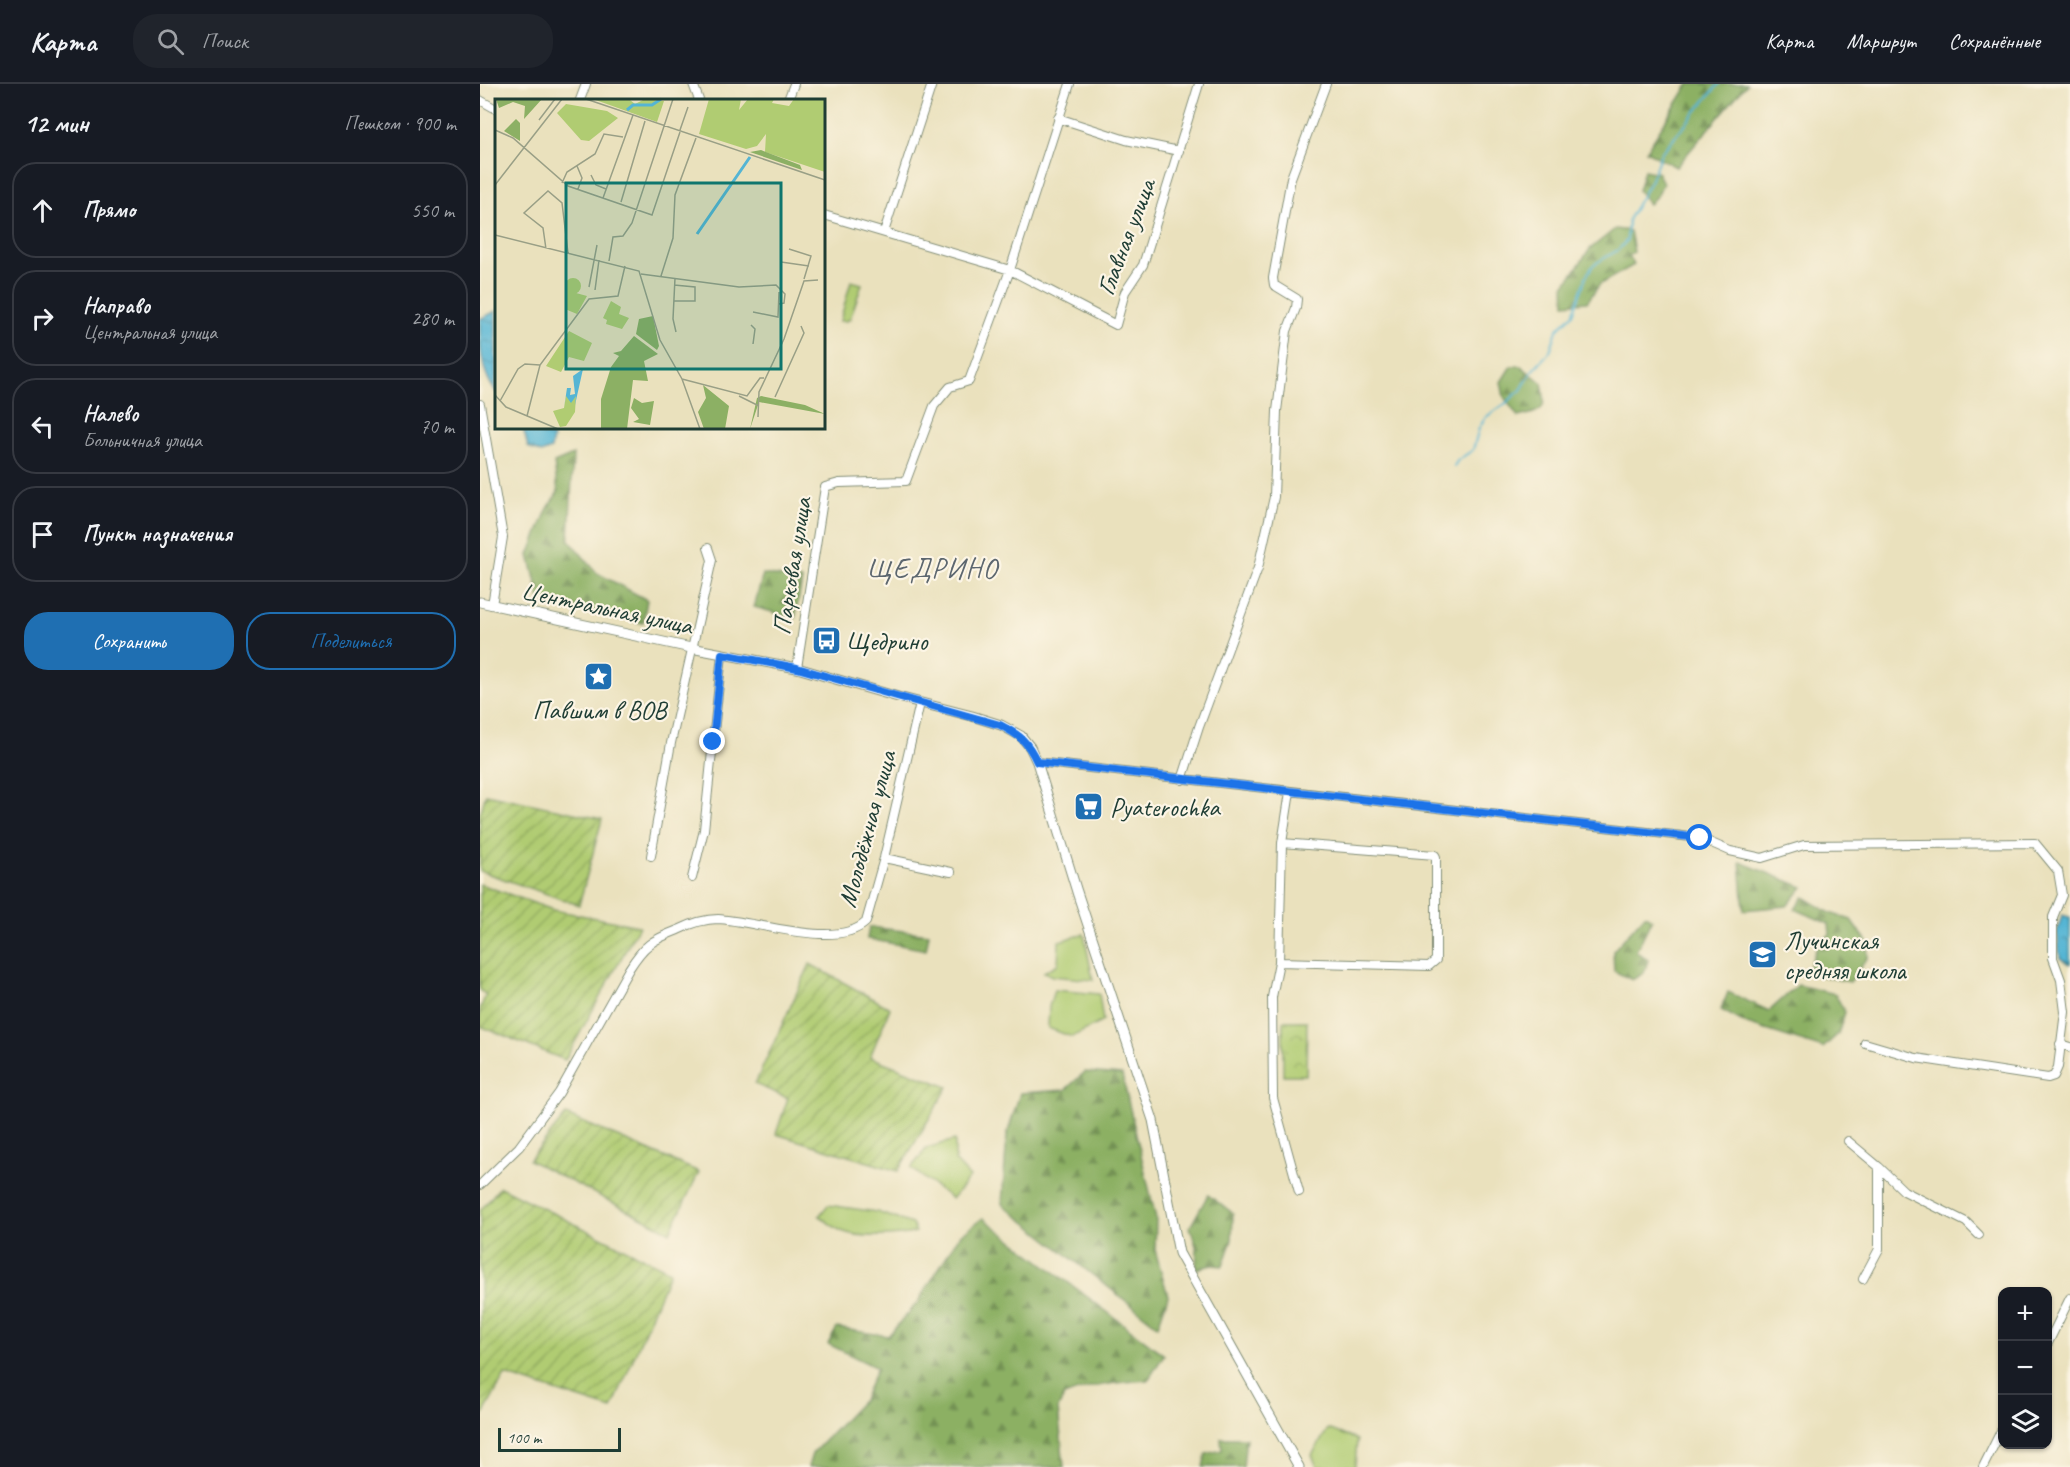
<!DOCTYPE html>
<html lang="ru">
<head>
<meta charset="utf-8">
<style>
  body { margin:0; font-family:Caveat,sans-serif; background:#20242c; color:#f1f3f6 }
  .controls { position:absolute; right:18px; bottom:18px; display:grid; overflow:hidden; border-radius:12px; box-shadow:0 2px 4px #0004 }
  .controls button { width:54px; height:54px; display:grid; place-items:center; padding:0; border:0; border-bottom:2px solid #363941; background:#171b24; color:#f1f3f6; font:30px sans-serif }
  .scale { position:absolute; left:18px; bottom:15px; width:123px; box-sizing:border-box; padding-left:6px; border:3px solid #1f3d34; border-top:0; font-size:16px; line-height:21px; white-space:nowrap; color:#1f3d34; -webkit-text-stroke:4px #fcf5e5; paint-order:stroke }
  .stop { position:absolute; width:18px; height:18px; margin:-14px; border:4px solid #1a73e8; border-radius:50%; background:#fff }
  .stop.end { background:#1a73e8; border-color:#fff; box-shadow:0 2px 6px #0008 }
  .list { margin:0; padding:0; list-style:none }
  h2 { display:flex; justify-content:space-between; align-items:center; height:78px; margin:0; padding:0 24px; font-size:26px }
  h2 small { font-size:20px; font-weight:400; color:#9ea1a6 }
  .list li { display:grid; grid-template-columns:39px 1fr auto; gap:18px; align-items:center; box-sizing:border-box; height:96px; margin:0 12px 12px; padding:0 12px; border:2px solid #363941; border-radius:24px }
  .list b { display:block; font-size:22px; white-space:nowrap }
  .list p { margin:0; font-size:20px; white-space:nowrap; color:#9ea1a6 }
  .list em { font-size:20px; font-style:normal; color:#9ea1a6 }
  .actions { display:flex; gap:12px; padding:18px 24px }
  .actions a { flex:1; padding:14px 0; border:2px solid #1f6fb2; border-radius:24px; text-align:center; font-size:21px; color:#1f6fb2 }
  .actions .main { background:#1f6fb2; color:#fff }
  .icon { flex:none; width:33px; height:33px; fill:none; stroke:currentColor; stroke-width:2; stroke-linecap:round; stroke-linejoin:round }
  .map { position:relative; flex:none; width:1590px; height:1383px; overflow:hidden }
  header { display:flex; align-items:center; gap:36px; box-sizing:border-box; height:84px; padding:0 30px; background:#171b24; border-bottom:2px solid #363941 }
  header strong { font-size:28px }
  nav { display:flex; gap:33px; margin-inline-start:auto; font-size:21px }
  .search { width:420px; height:54px; background:#20242c; display:flex; align-items:center; gap:15px; box-sizing:border-box; padding:0 21px; border-radius:24px; color:#9ea1a6; font-size:22px }
  main { display:flex }
  aside { flex:1; background:#171b24 }
  .map>svg:first-child { display:block }
</style>
</head>
<body>
<header>
<strong>Карта</strong>
<div class="search"><svg class="icon" aria-label="search" viewBox="0 0 24 24"><circle cx="10" cy="10" r="6"/><path d="M15 15l6 6"/></svg>Поиск</div>
<nav><a>Карта</a><a>Маршрут</a><a>Сохранённые</a></nav>
</header>
<main>
<aside>
<h2>12 мин<small>Пешком · 900 m</small></h2>
<ul class="list">
<li><svg class="icon" aria-label="ahead" viewBox="0 0 24 24"><path d="M12 20V5M6 11l6-6 6 6"/></svg><div><b>Прямо</b></div><em>550 m</em></li>
<li><svg class="icon" aria-label="right" viewBox="0 0 24 24"><path d="M7 20v-9h11M14 6l5 5-5 5"/></svg><div><b>Направо</b><p>Центральная улица</p></div><em>280 m</em></li>
<li><svg class="icon" aria-label="left" viewBox="0 0 24 24"><path d="M17 20v-9H6M10 6l-5 5 5 5"/></svg><div><b>Налево</b><p>Больничная улица</p></div><em>70 m</em></li>
<li><svg class="icon" aria-label="arrive" viewBox="0 0 24 24"><path d="M6 21V4h12l-3 4 3 4H6"/></svg><div><b>Пункт назначения</b></div></li>
</ul>
<div class="actions"><a class="main">Сохранить</a><a>Поделиться</a></div>
</aside>
<div class="map">
<svg width="1590" height="1383" viewBox="0 0 1590 1383">
  <defs>
    <pattern id="forest-firs" width="22" height="20" patternUnits="userSpaceOnUse" patternTransform="scale(1.5)"><rect width="22" height="20" fill="#8cb064"/><path d="M5 1l3.5 6h-7zM16 11l3.5 6h-7z" fill="#729053"/></pattern>
    <pattern id="park-crowns" width="20" height="18" patternUnits="userSpaceOnUse" patternTransform="scale(1.5)"><rect width="20" height="18" fill="#b0cc72"/><path d="M2 6a3 3 0 1 1 6 0M12 15a3 3 0 1 1 6 0" fill="none" stroke="#8fa75e"/></pattern>
    <pattern id="garden-furrows" width="10" height="10" patternUnits="userSpaceOnUse" patternTransform="scale(1.5)"><rect width="10" height="10" fill="#b0cc72"/><path d="M-1 1l2-2M0 10L10 0M9 11l2-2" fill="none" stroke="#8fa75e"/></pattern>
    <pattern id="water-ripples" width="26" height="14" patternUnits="userSpaceOnUse" patternTransform="scale(1.5)"><rect width="26" height="14" fill="#55b5d4"/><path d="M2 4q2-2 4 0t4 0M15 11q2-2 4 0t4 0" fill="none" stroke="#4694ad"/></pattern>
  </defs>
  <rect width="100%" height="100%" fill="#fcf5e5"/>
  <filter id="ink" filterUnits="userSpaceOnUse"><feTurbulence type="fractalNoise" baseFrequency=".0167" numOctaves="2"/><feDisplacementMap in="SourceGraphic" scale="12" xChannelSelector="R" yChannelSelector="G"/><feConvolveMatrix kernelMatrix="1 2 1 2 8 2 1 2 1" color-interpolation-filters="sRGB"/></filter>
  <filter id="wash" filterUnits="userSpaceOnUse"><feTurbulence type="fractalNoise" baseFrequency=".008" numOctaves="4" result="noise"/><feDisplacementMap in="SourceGraphic" scale="24" xChannelSelector="R" yChannelSelector="G"/><feGaussianBlur stdDeviation="1.35" result="paint"/><feColorMatrix in="noise" values="0 0 0 0 0 0 0 0 0 0 0 0 0 0 0 0 0 1.4 0 .05"/><feComposite in="paint" operator="in"/></filter>
  <g filter="url(#wash)">
    <rect width="100%" height="100%" fill="#eae1bd"/>
    <path fill="#b0cc72" stroke="#688453" stroke-width="1.5" d="M371,197L382,200L370,235L366,237H360Z
      M604,850L613,896L572,892L564,888L578,880L579,857Z
      M574,906L619,910L623,937L592,953L568,944L569,923Z
      M475,1056V1077L490,1093L472,1115L431,1084L447,1064Z
      M348,1121L397,1128L432,1140L436,1148C420,1153 379,1154 364,1148C355,1145 347,1137 339,1132Z
      M848,1345L877,1356L875,1383H837L832,1371Z"/>
    <path fill="url(#forest-firs)" stroke="#56764c" stroke-width="1.5" d="M1209,0H1267L1196,83L1166,67Z
      M1164,86L1178,89L1183,99L1178,110L1169,120L1158,106Z
      M1135,145L1150,147L1154,168L1148,172L1154,181L1120,200L1107,218L1085,220L1084,202L1110,165Z
      M1031,282H1041L1062,299C1067,326 1064,327 1038,333L1024,313L1021,298Z
      M93,371L89,456L117,489L167,516L163,539L60,515L49,471L67,426L78,408L74,379Z
      M283,490L322,496L315,534L274,523Z
      M1260,778L1323,803L1307,822L1264,826Z
      M1324,813L1350,829L1371,836L1387,857L1388,873L1370,898L1327,889L1337,863L1350,850L1349,840L1315,825Z
      M1165,831L1172,835L1156,867L1168,876L1164,889L1152,896L1134,887L1133,867Z
      M389,843L449,850L446,866L387,855Z
      M1318,901L1355,910L1365,928L1358,950L1343,964L1267,940L1241,926L1248,908L1289,927Z
      M605,988L642,991L676,1134L675,1166L688,1212L678,1242L522,1120L527,1051L540,1009L585,1006Z
      M728,1111L753,1129L752,1155L743,1182L732,1181L716,1185L717,1165L710,1143Z
      M503,1134L684,1271L668,1296C638,1298 612,1301 584,1312L578,1325L584,1383H328L332,1370L383,1316L397,1284L348,1260L357,1244L408,1252L438,1218L479,1152Z
      M741,1354H766L763,1383H723L726,1370L742,1366Z"/>
    <path fill="url(#park-crowns)" stroke="#688453" stroke-width="1.5" d="M803,937H827L826,991H803Z"/>
    <path fill="url(#garden-furrows)" stroke="#688453" stroke-width="1.5" d="M6,710L122,735L99,821L0,787V730Z
      M0,800L73,826L159,842L85,976L0,942V925L6,911L0,906Z
      M330,880L410,924L390,973L468,1003L418,1087L296,1050L308,1014L275,1000Z
      M86,1031L219,1088L190,1148L49,1076Z
      M20,1103L190,1187L132,1325L25,1291L0,1336V1127Z"/>
    <path fill="url(#water-ripples)" stroke="#3a7984" stroke-width="1.5" d="M16,227V308C0,288 0,260 0,235Z
      M43,344H68L73,354L71,365L61,369L48,363Z
      M1582,831L1590,833V880L1580,874L1577,848Z"/>
    <g fill="none" stroke-linecap="round" stroke-linejoin="round">
      <path stroke="#55b5d4" stroke-width="2" d="M974,382L978,376L993,366L999,344L1006,333L1025,320L1041,306L1053,286L1070,267L1077,246L1093,230L1106,193L1113,181L1138,166L1147,156L1148,136L1170,98L1181,69L1239,0"/>
    </g>
  </g>
  <g filter="url(#ink)">
    <g fill="none" stroke-linecap="round" stroke-linejoin="round">
      <defs>
        <path id="minor" d="M213,0L219,16
          M0,16L16,25
          M100,16L106,0
          M308,16L314,0
          M578,34L646,56L699,67
          M344,131L530,186L636,241L645,208L663,181L719,0
          M404,148L452,0
          M0,320L23,453L12,521
          M317,584L345,403L359,399L426,397L454,322L470,303L489,297L530,186L590,0
          M557,678L1220,754L1250,767L1282,774L1324,761L1555,759L1578,787L1582,811L1573,833V874L1581,896L1585,928L1578,983L1574,992L1568,994L1436,974L1385,959
          M702,696L719,643L778,484L794,413L797,327L807,247L816,224L817,215L794,201L793,194L811,94L846,0
          M810,708L802,759L799,878L792,913L793,1014L819,1108
          M171,772L191,659L232,476L228,464
          M404,774L471,788
          M212,794L224,746L242,570
          M799,878L949,882L956,876V773L955,771L802,759
          M1580,960L1590,963
          M1368,1057L1399,1083V1165L1383,1195
          M1399,1083L1424,1107L1486,1138L1499,1151
          M0,1101L39,1063L79,1009L149,885C164,861 172,856 198,846C210,840 224,835 238,835C277,837 357,866 386,838L404,774L440,619
          M1568,1259L1590,1214
          M1503,1383L1522,1345"/>
        <path id="tertiary" d="M0,518L211,564L317,584L418,613L492,632L521,641L541,652L550,663L557,678L597,808L673,1036L699,1169L819,1383"/>
      </defs>
      <use href="#minor" stroke="#848f78" stroke-width="10"/>
      <use href="#tertiary" stroke="#848f78" stroke-width="11"/>
      <use href="#minor" stroke="#fff" stroke-width="8"/>
      <use href="#tertiary" stroke="#fff" stroke-width="9"/>
    </g>
  </g>
  <g fill="none" stroke-linecap="round" stroke-linejoin="round" filter="url(#ink)">
    <path stroke="#1a73e8" stroke-width="8" d="M233,658L242,570L317,584L520,641C541,652 547,657 557,678L1220,754"/>
  </g>
  <defs>
    <symbol id="bus-square" viewBox="-11 -11 22 22"><rect x="-9" y="-9" width="18" height="18" rx="4" fill="#1f6fb2" stroke="#fcf5e5"/><path d="M-5-6H5V4H4V6H2V4H-2V6H-4V4H-5ZM-3.5-4V0h7V-4ZM-3.5 1.2v1.5H-2V1.2ZM2 1.2v1.5H3.5V1.2Z" fill="#fff"/></symbol>
    <symbol id="sight-square" viewBox="-11 -11 22 22"><rect x="-9" y="-9" width="18" height="18" rx="4" fill="#1f6fb2" stroke="#fcf5e5"/><path d="M0-6L1.8-2.2L6-1.7L2.9 1.2L3.7 5.4L0 3.3L-3.7 5.4L-2.9 1.2L-6-1.7L-1.8-2.2Z" fill="#fff"/></symbol>
    <symbol id="supermarket-square" viewBox="-11 -11 22 22"><rect x="-9" y="-9" width="18" height="18" rx="4" fill="#1f6fb2" stroke="#fcf5e5"/><path d="M-6-5.5h2.5l.6 2H6L4.5 2H-2.5L-4.4-4H-6ZM-1.5 3.2a1.3 1.3 0 1 0 .1 0ZM3 3.2a1.3 1.3 0 1 0 .1 0Z" fill="#fff"/></symbol>
    <symbol id="school-square" viewBox="-11 -11 22 22"><rect x="-9" y="-9" width="18" height="18" rx="4" fill="#1f6fb2" stroke="#fcf5e5"/><path d="M0-5L7-2L0 1L-7-2ZM-4 1L0 2.5L4 1V4Q0 6-4 4Z" fill="#fff"/></symbol>
  </defs>
  <g fill-rule="evenodd">
    <use href="#bus-square" x="330" y="540" width="33" height="33"/>
    <use href="#sight-square" x="102" y="576" width="33" height="33"/>
    <use href="#supermarket-square" x="592" y="706" width="33" height="33"/>
    <use href="#school-square" x="1266" y="854" width="33" height="33"/>
  </g>
  <g text-anchor="middle" dominant-baseline="central" stroke-width="4.5" stroke-linejoin="round" paint-order="stroke">
    <g font-size="26" fill="#1f3d34" stroke="#fcf5e5">
      <text transform="translate(646 153) rotate(-69)">Главная улица</text>
      <text transform="translate(312 482) rotate(-81)">Парковая улица</text>
      <text transform="translate(127 524) rotate(12)">Центральная улица</text>
      <text transform="translate(387 745) rotate(-75)">Молодёжная улица</text>
    </g>
    <g font-size="26" fill="#1f3d34" stroke="#fcf5e5" text-anchor="start">
      <text x="367" y="557">Щедрино</text>
      <text x="119" y="626" text-anchor="middle">Павшим в ВОВ</text>
      <text x="630" y="723">Pyaterochka</text>
      <text x="1304" y="856">Лучинская<tspan x="1304" dy="30">средняя школа</tspan></text>
    </g>
    <g font-size="28" letter-spacing="1.5" fill="#5d676f" stroke="#fcf5e5">
      <text x="453" y="484">ЩЕДРИНО</text>
    </g>
  </g>
  <g transform="translate(15 15)">
    <rect width="330" height="330" fill="#eae1bd"/>
    <path d="M214,0H246L244,11L253,0H279L277,4L294,7L299,0H330V73L270,53L271,35L262,47L251,50L204,35Z" fill="#b0cc72"/>
    <path d="M1,0H47L29,20L30,7L18,3L4,9ZM21,20L25,24V42L9,32ZM266,51L305,66L307,71L255,53ZM158,217L164,247L162,251L141,235L144,220ZM139,237L163,255L149,262L153,282L138,281L132,330H106V300L116,268L124,257L118,254L126,252ZM208,286L234,307L230,330H209L203,313L211,299ZM266,297L310,306L330,315L264,303L255,330L262,299ZM139,299L147,304L159,302L155,326L138,323L144,320L136,309Z" fill="#8cb064"/>
    <path d="M71,297H81L80,313L71,327L65,328L58,312L69,309Z" fill="#b0cc72"/>
    <path d="M98,0L135,1L140,5L150,0L169,2L162,23ZM71,5L112,12L123,19L94,42L86,41L62,14Z" fill="#b0cc72"/>
    <path d="M70 187a8 8 0 1 1 16 0a8 8 0 1 1-16 0ZM70,191L92,197L82,215L70,210ZM116,202L126,208L124,215L134,219L127,230L111,225L112,221L108,219ZM74,232L97,244L89,262L74,258L66,273L51,267Z" fill="#b0cc72"/>
    <path d="M88,270L80,306L81,297L76,304L71,297L69,309L72,289H76L75,296L80,295L78,277Z" fill="#55b5d4"/>
    <path fill="none" stroke="#55b5d4" stroke-width="3" d="M132,11L138,6H157L166,0M202,135L255,58"/>
    <path fill="none" stroke="#999f86" stroke-width="1.5" d="M91,0L330,81M44,21L60,0M0,31L18,39L73,87L157,116L185,33M185,31L193,8M82,67L87,79L83,90M96,76L101,86L111,90M67,84L72,73L100,55L109,35L128,38M0,86L67,0M108,99L138,16M126,103L150,22M0,136L144,172L165,241L187,280L205,330M51,150L48,129L29,114L53,92L67,104L73,154M294,150L316,157L309,180M114,162L118,138L128,137L137,124L178,0M286,163L314,167M146,175L244,188L281,186L290,195L289,204L284,205M166,177L178,139L180,96L201,39M180,179L178,220L181,233M94,188L102,146M100,191L104,161M179,202H200V188L179,186M258,213L283,218L284,193M256,226L260,230L258,245M187,280L252,297L265,279H269M0,296L11,308L63,330M244,297L264,307M280,298L309,234L306,227M5,302L23,270L30,265L45,266M32,317L45,266L94,200L123,197L130,167M263,318L264,293L289,240L309,182L323,181"/>
    <path fill="#0f766e" fill-opacity="0.15" stroke="#0f766e" stroke-width="3" d="M71,84H286V270H71Z"/>
    <rect width="330" height="330" fill="none" stroke="#1f3d34" stroke-width="3"/>
  </g>
</svg>
<div class="controls">
<button>+</button>
<button>−</button>
<button><svg class="icon" aria-label="layers" viewBox="0 0 24 24"><path d="M12 4l9 5-9 5-9-5zM3 14l9 5 9-5"/></svg></button>
</div>
<div class="scale">100 m</div>
<div class="stop" style="left:1220px;top:754px"></div>
<div class="stop end" style="left:233px;top:658px"></div>
</div>
</main>
</body>
</html>
